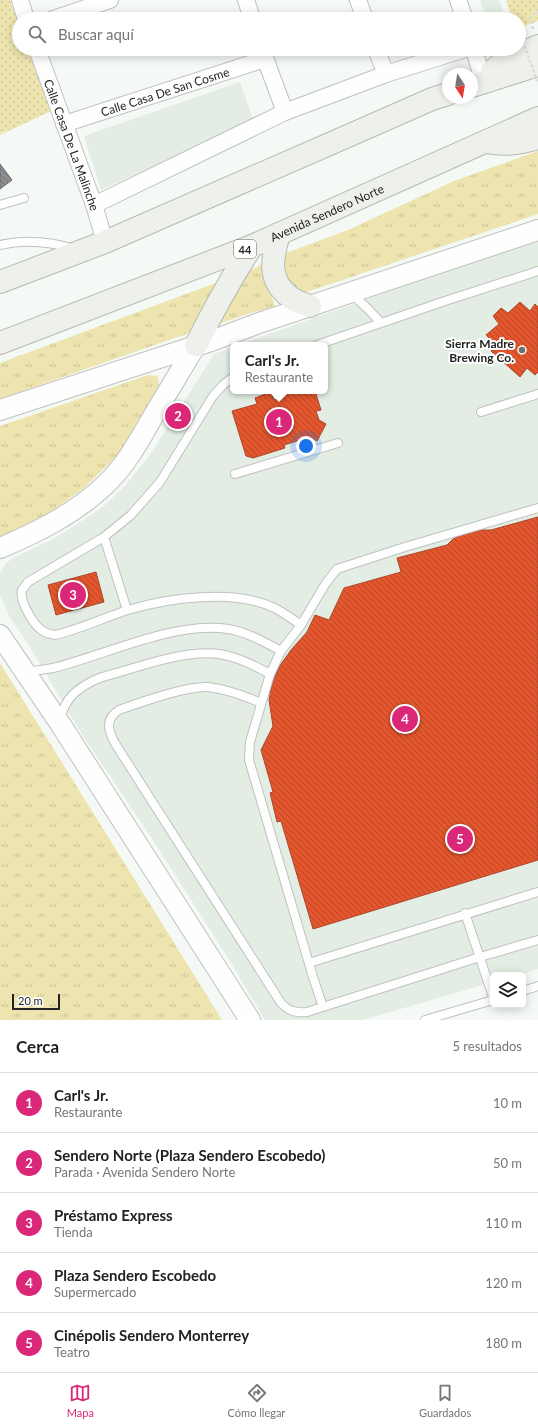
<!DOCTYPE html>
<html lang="es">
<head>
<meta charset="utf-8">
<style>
  body { margin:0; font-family:Lato,sans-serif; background:#f6f6f6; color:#222 }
  .controls { position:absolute; right:12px; bottom:12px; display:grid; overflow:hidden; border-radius:6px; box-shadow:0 2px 10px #0003 }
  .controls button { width:36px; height:36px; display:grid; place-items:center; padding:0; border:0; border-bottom:1px solid #e0e0e0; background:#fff; color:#222; font:20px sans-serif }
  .compass { position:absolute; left:442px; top:68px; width:36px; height:36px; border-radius:50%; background:#fff; box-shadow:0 2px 10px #0003; rotate:168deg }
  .scale { position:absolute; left:12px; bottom:10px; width:48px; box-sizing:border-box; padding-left:4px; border:2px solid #212421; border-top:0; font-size:11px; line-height:14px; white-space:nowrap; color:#212421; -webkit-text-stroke:3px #fff; paint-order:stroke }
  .you { position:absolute; left:306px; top:446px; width:14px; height:14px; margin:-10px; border:3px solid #fff; border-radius:50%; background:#1a73e8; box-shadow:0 0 0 6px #1a73e833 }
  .badge { display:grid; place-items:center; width:26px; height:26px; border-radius:50%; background:#db2777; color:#fff; font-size:13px; font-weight:700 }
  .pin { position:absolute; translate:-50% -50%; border:2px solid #fff; box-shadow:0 1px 4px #0006 }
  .popup { position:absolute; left:230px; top:342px; width:98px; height:52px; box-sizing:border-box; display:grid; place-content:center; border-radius:6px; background:#fff; filter:drop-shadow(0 1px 3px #0005); font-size:13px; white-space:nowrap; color:#767676 }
  .popup b { font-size:15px; color:#222 }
  .popup::after { content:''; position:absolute; left:50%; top:100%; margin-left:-8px; border:8px solid transparent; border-top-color:#fff }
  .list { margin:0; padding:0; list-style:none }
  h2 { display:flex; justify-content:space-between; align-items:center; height:52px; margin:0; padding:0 16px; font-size:17px }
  h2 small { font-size:13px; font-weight:400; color:#767676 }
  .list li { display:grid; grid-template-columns:26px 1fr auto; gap:12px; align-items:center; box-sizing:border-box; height:60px; padding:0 16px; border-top:1px solid #e0e0e0 }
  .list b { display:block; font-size:15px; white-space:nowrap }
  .list p { margin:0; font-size:13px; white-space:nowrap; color:#767676 }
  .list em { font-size:13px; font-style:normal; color:#767676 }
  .icon { flex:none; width:22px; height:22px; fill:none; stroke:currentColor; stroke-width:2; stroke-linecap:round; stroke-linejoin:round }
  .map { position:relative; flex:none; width:538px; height:1020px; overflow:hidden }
  .search { position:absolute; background:#fff; box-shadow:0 2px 10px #0003; left:12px; right:12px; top:12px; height:44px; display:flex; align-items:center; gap:10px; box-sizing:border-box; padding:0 14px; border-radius:22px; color:#767676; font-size:15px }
  .sheet { height:352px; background:#fff }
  nav { display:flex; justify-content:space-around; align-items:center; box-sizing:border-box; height:56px; border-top:1px solid #e0e0e0; background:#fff; font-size:11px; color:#767676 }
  nav a { display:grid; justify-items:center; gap:2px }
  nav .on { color:#db2777 }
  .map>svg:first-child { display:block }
</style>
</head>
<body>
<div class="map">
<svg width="538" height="1020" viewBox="0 0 538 1020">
  <defs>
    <pattern id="grass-tufts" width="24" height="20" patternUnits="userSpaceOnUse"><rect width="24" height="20" fill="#ede4af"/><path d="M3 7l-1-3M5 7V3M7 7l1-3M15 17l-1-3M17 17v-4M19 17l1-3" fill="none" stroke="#cbc396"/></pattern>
    <pattern id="park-dots" width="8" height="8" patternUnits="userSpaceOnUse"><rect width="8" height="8" fill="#ede4af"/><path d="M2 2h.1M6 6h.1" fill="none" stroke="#cbc396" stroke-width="1.8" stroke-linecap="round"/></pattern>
    <pattern id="shops-back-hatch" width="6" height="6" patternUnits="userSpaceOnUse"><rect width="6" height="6" fill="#e4572e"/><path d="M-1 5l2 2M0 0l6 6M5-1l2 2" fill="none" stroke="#b84827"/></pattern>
    <pattern id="industry-back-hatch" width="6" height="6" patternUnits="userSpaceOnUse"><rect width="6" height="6" fill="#8d8d92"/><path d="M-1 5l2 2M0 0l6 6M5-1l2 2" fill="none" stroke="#737377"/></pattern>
  </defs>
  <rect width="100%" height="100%" fill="#f5f9f5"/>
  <path fill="#e3ede4" d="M480,0H499L504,14L487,19Z
    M240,82L254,122L101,190L84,136Z
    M538,241V969L518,975H493V982L363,1020H265L228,958L151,837L83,736L30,647L9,616L0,595V574L5,564L13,558L55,538L80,522L104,506L124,487L150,455L214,354L233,347V391H325V345H238L475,261Z"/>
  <path fill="url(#grass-tufts)" d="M538,151V214L301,294L286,284L282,268L286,253L348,230L454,181Z
    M262,264L275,307L254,312L212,326L248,272Z
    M221,281L192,332L0,399V363Z
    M148,375L158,376L159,386L118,455L84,488L37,522L0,538V426Z
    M0,663L222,1020H0Z"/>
  <path fill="url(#park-dots)" d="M0,0H10L19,25V49H28L51,111L0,135Z
    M506,0H538V21L519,28V19H512Z"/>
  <path fill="url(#shops-back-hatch)" stroke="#aa482a" d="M520,302L530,311L535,304L538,307V372L535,375L527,368L520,377L491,351L497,346L486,335L499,324L493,316L501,308L508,313Z
    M286,391H315L321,410L316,411L319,420L326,424L317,441L310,437L284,445L285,448L253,458L246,456L232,411L257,404L255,398L271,392L274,400L287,395Z
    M538,517V860L313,929L281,821L277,822L270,793L273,792L261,750L273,726L269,700L272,684L279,667L291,650L307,632L315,615L329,620L344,588L401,572L397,558L447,545L452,540L458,536L480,530H491Z
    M96,572L104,602L56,615L48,585Z"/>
  <path fill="url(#industry-back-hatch)" stroke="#6d6e70" d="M0,164L12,180L0,189Z"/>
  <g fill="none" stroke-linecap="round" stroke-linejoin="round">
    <defs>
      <path id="service" d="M0,205L24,198
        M0,245C25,239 51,242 75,249
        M351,293L369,310L381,323
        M317,345L445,301L538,271
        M233,377L223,385L213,396L160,482L131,515L104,537L28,582L22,590C19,601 34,626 43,631C47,634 51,634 55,635C80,629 103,618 128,610C168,598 233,589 272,607C282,611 292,619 301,625
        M481,412L538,394
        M235,474L338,443
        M104,537L127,610
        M27,669L33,671L53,668C106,655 174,621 228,629C247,632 264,642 281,651
        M261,703C245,696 226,689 208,687C186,686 142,702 119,710C104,720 108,731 116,745L281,1003C289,1011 295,1013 307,1012L480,957L538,940
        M61,721C62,703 74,691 89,683C98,677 110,675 120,672C150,663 188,650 219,654C238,657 253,665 270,674
        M465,913L493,997
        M309,963L538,892
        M523,991L538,986
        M323,1007L313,977L249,760L250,742L270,674L281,651L301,625L326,583L337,569L405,547L538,508
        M425,1020L493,1000"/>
      <g id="minor">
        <path d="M20,0L26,19"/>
        <path d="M246,0L252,19"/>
        <path d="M358,0L365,19"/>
        <path d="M458,0L465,19"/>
        <path d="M53,19L110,0"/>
        <path id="s1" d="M37,49L94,205L105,242"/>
        <path d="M376,49L386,74"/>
        <path d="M474,49L483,82"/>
        <path d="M262,50L285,112"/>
        <path id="s2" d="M64,124L265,59"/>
        <path d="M94,205L285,112L386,74L465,49"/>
      </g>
      <path id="tertiary" d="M0,410L214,340L259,323L538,230
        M0,548C38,532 74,514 104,486C128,464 142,435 158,408C171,387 183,366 196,345
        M0,635L61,725L250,1020"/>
      <g id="primary">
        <path d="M492,71L505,61L538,46"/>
        <path d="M472,86L538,65"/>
        <path d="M487,142C506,146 520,143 538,138"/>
        <path d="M279,234C272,258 267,280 290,297C295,301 304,304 310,306"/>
        <path d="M0,282L105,242L341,139L432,99L448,94"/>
        <path id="s3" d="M0,343L252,246L538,118"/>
        <path d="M196,345C213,311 231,278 252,246"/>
      </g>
    </defs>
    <use href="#service" stroke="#bfc2bf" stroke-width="10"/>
    <use href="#minor" stroke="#bfc2bf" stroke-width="18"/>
    <use href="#tertiary" stroke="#bfc2bf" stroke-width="22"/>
    <use href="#primary" stroke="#b5bab0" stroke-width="24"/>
    <path stroke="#dcdcdc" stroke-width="2.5" stroke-dasharray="3 2" stroke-linecap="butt" d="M533,29L531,18L538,10"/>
    <use href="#service" stroke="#fefefe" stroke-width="8"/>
    <use href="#minor" stroke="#fefefe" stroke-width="16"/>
    <use href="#tertiary" stroke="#fefefe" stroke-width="20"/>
    <use href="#primary" stroke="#eef0ec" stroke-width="22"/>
    <path stroke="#dcdcdc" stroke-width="2.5" stroke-dasharray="3 2" stroke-linecap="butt" d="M523,41L538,84"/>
  </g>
  <circle fill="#6b6f6b" stroke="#fff" stroke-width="1.5" cx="522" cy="350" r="4"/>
  <g text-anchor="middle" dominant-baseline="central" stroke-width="4" stroke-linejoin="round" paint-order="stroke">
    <rect fill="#fff" stroke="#646664" stroke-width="1" x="234" y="240" width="22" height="18" rx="3"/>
    <g font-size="11" font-weight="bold" fill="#212421">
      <text x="245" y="249">44</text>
    </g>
    <g font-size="12" fill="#212421" stroke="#fff">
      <text stroke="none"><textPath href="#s2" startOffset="106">Calle Casa De San Cosme</textPath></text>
      <text stroke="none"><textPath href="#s1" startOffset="102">Calle Casa De La Malinche</textPath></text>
      <text stroke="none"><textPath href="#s3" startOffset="352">Avenida Sendero Norte</textPath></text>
    </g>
    <g font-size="12" font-weight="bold" fill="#212421" stroke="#fff" text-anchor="end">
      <text x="514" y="343">Sierra Madre<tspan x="514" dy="14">Brewing Co.</tspan></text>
    </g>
  </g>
</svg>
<div class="controls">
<button><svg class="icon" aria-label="layers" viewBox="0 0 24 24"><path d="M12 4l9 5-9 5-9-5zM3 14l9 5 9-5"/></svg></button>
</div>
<svg class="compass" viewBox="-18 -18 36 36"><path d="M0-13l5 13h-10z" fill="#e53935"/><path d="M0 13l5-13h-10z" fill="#767676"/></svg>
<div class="scale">20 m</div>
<div class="you"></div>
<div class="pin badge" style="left:279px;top:422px">1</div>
<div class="popup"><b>Carl's Jr.</b>Restaurante</div>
<div class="pin badge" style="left:178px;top:416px">2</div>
<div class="pin badge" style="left:73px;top:595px">3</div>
<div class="pin badge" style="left:405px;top:719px">4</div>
<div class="pin badge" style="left:460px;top:839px">5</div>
<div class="search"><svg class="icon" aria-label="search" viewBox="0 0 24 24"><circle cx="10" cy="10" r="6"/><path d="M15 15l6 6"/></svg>Buscar aquí</div>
</div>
<section class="sheet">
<h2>Cerca<small>5 resultados</small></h2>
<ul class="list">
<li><span class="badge">1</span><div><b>Carl's Jr.</b><p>Restaurante</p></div><em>10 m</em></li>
<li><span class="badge">2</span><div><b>Sendero Norte (Plaza Sendero Escobedo)</b><p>Parada · Avenida Sendero Norte</p></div><em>50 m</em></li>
<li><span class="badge">3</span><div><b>Préstamo Express</b><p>Tienda</p></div><em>110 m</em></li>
<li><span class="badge">4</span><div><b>Plaza Sendero Escobedo</b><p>Supermercado</p></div><em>120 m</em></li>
<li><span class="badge">5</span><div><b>Cinépolis Sendero Monterrey</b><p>Teatro</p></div><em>180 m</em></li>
</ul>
</section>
<nav>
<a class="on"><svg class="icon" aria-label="map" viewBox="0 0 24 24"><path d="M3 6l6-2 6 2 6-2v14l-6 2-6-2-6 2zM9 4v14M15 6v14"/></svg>Mapa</a>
<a><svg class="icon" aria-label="directions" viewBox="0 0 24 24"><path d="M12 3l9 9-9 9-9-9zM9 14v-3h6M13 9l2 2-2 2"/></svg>Cómo llegar</a>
<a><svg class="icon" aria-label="saved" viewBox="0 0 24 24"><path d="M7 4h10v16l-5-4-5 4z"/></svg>Guardados</a>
</nav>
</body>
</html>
